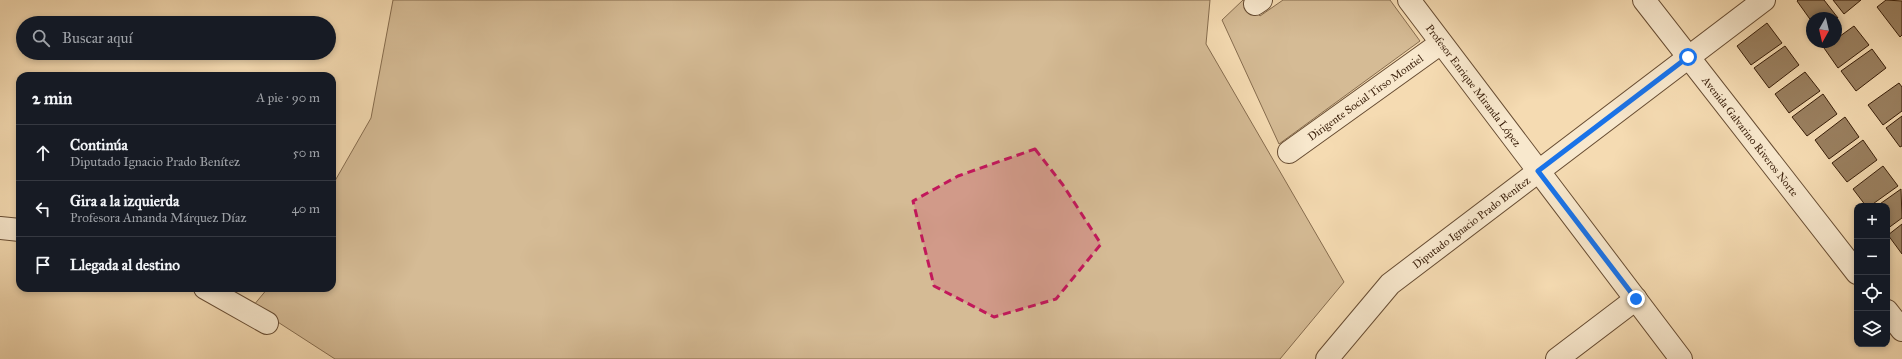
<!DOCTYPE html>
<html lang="es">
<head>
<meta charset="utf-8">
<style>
  body { margin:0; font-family:"IM FELL Great Primer",serif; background:#242831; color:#f1f3f6 }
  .controls { position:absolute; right:12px; bottom:12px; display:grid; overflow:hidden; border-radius:8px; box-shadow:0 2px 6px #0003 }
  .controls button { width:36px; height:36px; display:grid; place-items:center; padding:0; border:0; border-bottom:1px solid #363941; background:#171b24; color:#f1f3f6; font:20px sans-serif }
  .compass { position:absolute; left:1806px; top:12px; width:36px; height:36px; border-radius:50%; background:#171b24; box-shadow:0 2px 6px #0003; rotate:188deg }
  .stop { position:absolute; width:12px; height:12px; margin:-9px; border:3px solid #1a73e8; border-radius:50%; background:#fff }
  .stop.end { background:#1a73e8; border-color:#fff; box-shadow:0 1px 4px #0008 }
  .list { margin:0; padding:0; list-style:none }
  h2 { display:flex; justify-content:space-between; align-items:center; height:52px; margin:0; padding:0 16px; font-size:17px }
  h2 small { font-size:13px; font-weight:400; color:#9ea1a6 }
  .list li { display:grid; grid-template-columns:26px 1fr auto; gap:12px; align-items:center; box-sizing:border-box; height:56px; padding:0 16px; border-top:1px solid #363941 }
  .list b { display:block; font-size:15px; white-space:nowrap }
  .list p { margin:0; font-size:13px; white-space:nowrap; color:#9ea1a6 }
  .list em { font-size:13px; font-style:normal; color:#9ea1a6 }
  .icon { flex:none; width:22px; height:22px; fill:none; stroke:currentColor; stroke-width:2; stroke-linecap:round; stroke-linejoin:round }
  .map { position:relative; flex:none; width:1902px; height:359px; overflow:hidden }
  .search { position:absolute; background:#171b24; box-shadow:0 2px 6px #0003; left:16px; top:16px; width:320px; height:44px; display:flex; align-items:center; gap:10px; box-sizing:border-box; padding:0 14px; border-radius:22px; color:#9ea1a6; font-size:15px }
  .panel { position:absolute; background:#171b24; box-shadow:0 2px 6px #0003; left:16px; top:72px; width:320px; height:220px; border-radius:12px }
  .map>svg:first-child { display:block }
</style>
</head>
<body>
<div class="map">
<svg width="1902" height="359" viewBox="0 0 1902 359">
  <rect width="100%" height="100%" fill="#f5dbb2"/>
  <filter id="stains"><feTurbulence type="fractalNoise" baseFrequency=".005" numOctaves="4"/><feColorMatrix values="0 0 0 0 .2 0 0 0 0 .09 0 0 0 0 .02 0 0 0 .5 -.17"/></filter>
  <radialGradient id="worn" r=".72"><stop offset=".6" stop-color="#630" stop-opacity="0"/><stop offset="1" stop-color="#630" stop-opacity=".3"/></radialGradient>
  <path fill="#d5bb95" stroke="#866c4e" d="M393,0H1210L1206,44L1344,282L1280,359H335L253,306L268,288H332V186L371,118Z
    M1243,0H1247L1260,16L1283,0H1390L1420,41L1279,144L1222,20Z"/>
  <path fill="#9a8060" stroke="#381d08" d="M1798,0H1824L1838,18H1812V22L1797,1Z
    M1833,0H1861L1844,14Z
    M1886,0L1902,1V35L1900,37L1877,7Z
    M1767,23L1782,43L1751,65L1737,46Z
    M1854,26L1869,45L1838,68L1824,48L1832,42H1836V39Z
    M1785,46L1799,65L1769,88L1754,68Z
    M1872,49L1886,68L1856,91L1841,71Z
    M1805,72L1820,91L1789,113L1775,94Z
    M1899,83L1902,87V111L1883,125L1868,105Z
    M1823,94L1837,114L1807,136L1792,117Z
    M1902,116V146L1900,147L1886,128Z
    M1845,117L1859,137L1829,159L1815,140Z
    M1863,140L1877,160L1847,182L1832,163Z
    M1883,166L1898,186L1870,206H1866L1853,189Z
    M1901,189L1902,218L1887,229V206H1877Z
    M1902,224V254L1888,235Z"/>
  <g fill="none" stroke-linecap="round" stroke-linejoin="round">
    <defs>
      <g id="minor">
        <path id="s1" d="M1409,0L1681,359"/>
        <path id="s2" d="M1644,0L1857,273"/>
        <path d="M1255,4L1261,0"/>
        <path id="s3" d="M1289,152L1441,43"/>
        <path d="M0,228L20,230"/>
        <path d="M205,288L267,323"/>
        <path d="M1887,311L1902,330"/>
        <path id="s4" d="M1327,359L1390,284L1764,0"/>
        <path d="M1557,359L1636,299"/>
      </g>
    </defs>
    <use href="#minor" stroke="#674c32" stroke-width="24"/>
    <use href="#minor" stroke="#f8e8cd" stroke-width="22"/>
  </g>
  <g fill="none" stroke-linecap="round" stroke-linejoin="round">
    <path stroke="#1a73e8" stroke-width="5" d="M1636,299L1538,171L1688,57"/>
  </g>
  <path fill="#c2185b" fill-opacity="0.2" stroke="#c2185b" stroke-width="3" stroke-dasharray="8 5" stroke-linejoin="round" d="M1035,149L1063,185L1101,244L1056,299L994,317L934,286L913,201L958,176Z"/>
  <g text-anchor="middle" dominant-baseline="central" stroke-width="3" stroke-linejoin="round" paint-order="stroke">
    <g font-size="11" fill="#381d08" stroke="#f8e8cd">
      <text stroke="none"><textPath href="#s1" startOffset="107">Profesor Enrique Miranda López</textPath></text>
      <text stroke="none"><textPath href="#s3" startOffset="94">Dirigente Social Tirso Montiel</textPath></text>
      <text stroke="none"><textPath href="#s2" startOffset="173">Avenida Galvarino Riveros Norte</textPath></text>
      <text stroke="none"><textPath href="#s4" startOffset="200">Diputado Ignacio Prado Benítez</textPath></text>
    </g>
  </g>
  <rect width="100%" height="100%" filter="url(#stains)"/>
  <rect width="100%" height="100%" fill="url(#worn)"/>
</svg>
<div class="controls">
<button>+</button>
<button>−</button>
<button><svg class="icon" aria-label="locate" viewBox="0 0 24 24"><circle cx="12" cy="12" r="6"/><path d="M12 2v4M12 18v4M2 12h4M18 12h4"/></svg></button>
<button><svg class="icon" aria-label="layers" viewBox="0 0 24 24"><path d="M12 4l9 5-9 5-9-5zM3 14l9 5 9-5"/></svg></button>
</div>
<svg class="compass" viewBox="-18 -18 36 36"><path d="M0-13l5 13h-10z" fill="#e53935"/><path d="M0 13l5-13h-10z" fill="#9ea1a6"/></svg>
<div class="stop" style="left:1688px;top:57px"></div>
<div class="stop end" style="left:1636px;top:299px"></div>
<div class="search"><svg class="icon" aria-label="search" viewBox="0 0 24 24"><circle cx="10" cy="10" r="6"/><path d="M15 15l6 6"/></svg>Buscar aquí</div>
<section class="panel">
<h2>2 min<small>A pie · 90 m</small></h2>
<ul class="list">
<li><svg class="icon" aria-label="ahead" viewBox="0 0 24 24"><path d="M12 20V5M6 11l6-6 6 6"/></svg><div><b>Continúa</b><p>Diputado Ignacio Prado Benítez</p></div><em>50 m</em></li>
<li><svg class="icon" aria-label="left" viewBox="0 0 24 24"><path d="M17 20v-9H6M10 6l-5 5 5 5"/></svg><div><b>Gira a la izquierda</b><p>Profesora Amanda Márquez Díaz</p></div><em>40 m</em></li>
<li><svg class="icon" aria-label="arrive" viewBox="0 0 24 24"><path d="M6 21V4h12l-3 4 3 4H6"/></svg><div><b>Llegada al destino</b></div></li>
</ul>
</section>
</div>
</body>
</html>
